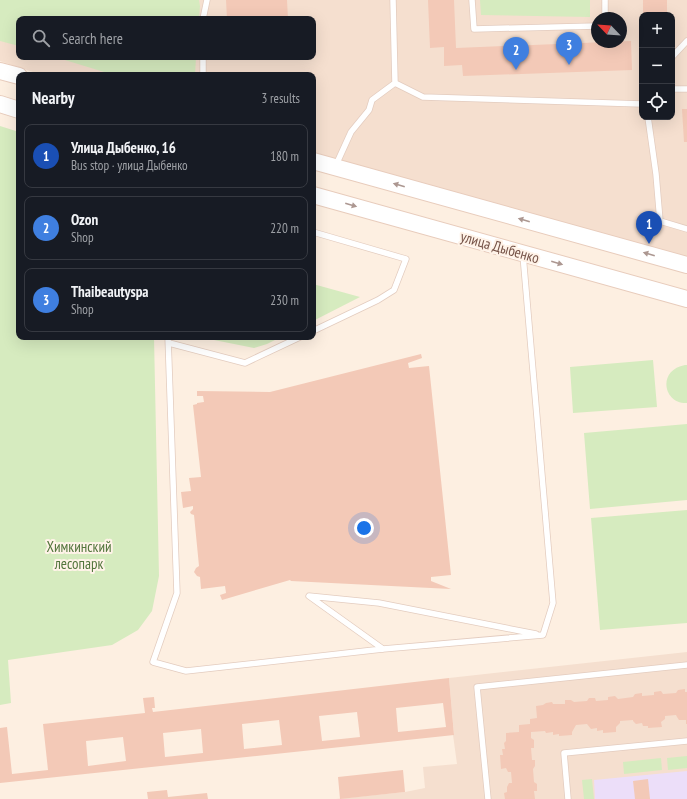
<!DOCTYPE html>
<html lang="en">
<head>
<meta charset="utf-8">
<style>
  body { margin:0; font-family:"PT Sans Narrow",sans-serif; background:#242831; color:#f1f3f6 }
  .controls { position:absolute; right:12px; top:12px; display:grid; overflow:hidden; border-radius:8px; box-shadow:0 4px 16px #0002 }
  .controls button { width:36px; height:36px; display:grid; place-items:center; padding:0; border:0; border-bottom:1px solid #363941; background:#171b24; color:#f1f3f6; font:20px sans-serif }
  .compass { position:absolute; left:591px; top:12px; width:36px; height:36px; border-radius:50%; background:#171b24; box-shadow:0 4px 16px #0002; rotate:295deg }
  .you { position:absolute; left:364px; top:528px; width:14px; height:14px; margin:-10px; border:3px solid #fff; border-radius:50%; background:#1a73e8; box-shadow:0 0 0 6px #1a73e833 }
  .badge { display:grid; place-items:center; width:26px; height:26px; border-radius:50%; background:#eb5441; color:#fff; font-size:13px; font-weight:700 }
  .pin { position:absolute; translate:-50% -33px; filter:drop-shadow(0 1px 2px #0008) }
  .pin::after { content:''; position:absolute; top:21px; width:14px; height:12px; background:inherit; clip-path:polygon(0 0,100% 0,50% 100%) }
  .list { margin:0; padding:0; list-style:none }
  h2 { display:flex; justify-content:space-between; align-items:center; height:52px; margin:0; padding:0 16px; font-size:17px }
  h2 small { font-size:13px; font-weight:400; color:#9ea1a6 }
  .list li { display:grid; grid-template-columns:26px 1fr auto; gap:12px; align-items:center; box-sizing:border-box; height:64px; margin:0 8px 8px; padding:0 8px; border:1px solid #363941; border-radius:8px }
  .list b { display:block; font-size:15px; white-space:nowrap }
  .list p { margin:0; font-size:13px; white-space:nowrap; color:#9ea1a6 }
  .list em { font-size:13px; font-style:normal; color:#9ea1a6 }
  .icon { flex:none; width:22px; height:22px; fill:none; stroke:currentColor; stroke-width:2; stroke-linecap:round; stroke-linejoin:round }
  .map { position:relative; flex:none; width:687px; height:799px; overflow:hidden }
  .search { position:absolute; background:#171b24; box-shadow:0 4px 16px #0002; left:16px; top:16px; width:300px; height:44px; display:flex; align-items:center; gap:10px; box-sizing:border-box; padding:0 14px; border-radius:8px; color:#9ea1a6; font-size:15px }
  .panel { position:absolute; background:#171b24; box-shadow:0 4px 16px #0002; left:16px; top:72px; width:300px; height:268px; border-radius:8px }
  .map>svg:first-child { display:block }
</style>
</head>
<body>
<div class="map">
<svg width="687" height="799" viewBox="0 0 687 799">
  <rect width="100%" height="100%" fill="#fdefe1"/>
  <path fill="#f5dfcf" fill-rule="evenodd" d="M0,0H687V258L313,154V75H42L0,61ZM642,15H672V117H642ZM597,18H621V42H597ZM19,19H313V57H19Z
    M687,652V799H336L405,792L425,788L423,767L457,764L453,735L454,734L449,678Z"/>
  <path fill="#ecdef9" d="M687,771V799H595L594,780Z"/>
  <path fill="#d6ebbf" d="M0,0H199L200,6L199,19H19V46L0,41Z
    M480,0H590V17L481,15Z
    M55,57H196L195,75H114Z
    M0,126L19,132V337H154L159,576L152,611L138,630L112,645L8,660L11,703L0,705Z
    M313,284L360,297L313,321Z
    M199,337H281L267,344L254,348Z
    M653,360L657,407L573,413L570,367Z
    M685,365H687V403C663,404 657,370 685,365Z
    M687,424V500L590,509L584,433Z
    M687,510V623L600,630L591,518Z
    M687,756V768L668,770L667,758Z
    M661,758L662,770L624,774L623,762Z
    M592,779L594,799H584L582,780Z"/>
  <path fill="#f3c9b7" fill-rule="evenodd" d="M226,0H287L288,19H227Z
    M428,0H454L456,48L631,41L632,70L463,76L462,65L444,66V47L430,48Z
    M643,0H667V15H643Z
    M682,109H687V142H684Z
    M421,354L422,358L408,363L409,368L429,366L451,575L431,577V581L451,589L291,581L290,580L222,600L220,595L226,593L225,586L201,589L200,577L197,576L194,572L196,568L199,566L194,515L191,514L190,512L193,509V506L183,508L181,492L191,491L189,478L201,477L193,405L197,404V403L204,402L203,396H197V391L270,392Z
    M449,678L454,735L0,783V728L7,727L12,774L48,770L43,724L145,713L143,698L154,697L155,708H152L153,712ZM443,703L446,727L398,732L396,708ZM357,712L360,737L322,741L319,716ZM279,720L282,745L244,749L242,724ZM201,729L203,753L165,757L163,733ZM123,737L126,761L88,766L86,741Z
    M685,689V692H687V724H686V720H679L677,717L676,715L665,716V719L661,722L662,727L648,728V726H643L642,723L636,724L633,721V720L620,721V723L616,727V732L603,733V730L597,731V728L591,729L587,724L576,725L572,732V735L559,736V734L553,735V732L546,733L545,731L531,732V738L534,740V748H531L532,760H535V766L533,769L534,782L537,784V791H534L535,799H505L504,793L507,792V787L509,783H512L511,772H508L506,768L501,769L500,755H503L502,749H505L504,743L506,741V733L519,732V725L530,724V719L537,718L536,706L543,705L546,703L552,702L553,704H565V700H571L574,702L587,701L589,698H595L596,701L608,700V697L615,696L618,699L633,697L635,694L642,693V696L654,695V692L661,691L663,694L676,693L678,690Z
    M403,770L405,792L340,799L338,777Z
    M648,779L650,799H635L633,781Z
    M167,790L168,797L207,793L208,799H148L147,792Z"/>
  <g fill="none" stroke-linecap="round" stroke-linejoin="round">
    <defs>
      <path id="lane" d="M393,0L395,83
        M472,0L474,29L597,26
        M605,0V18
        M203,19L207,0
        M203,57V75
        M672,57L687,41
        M672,89H687
        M648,117L656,174L660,221L687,229
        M336,165L351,132L369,110L372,100L395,83L423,97L642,104
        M313,232L406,259L394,290L378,300L313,331
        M168,337L177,593L153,662L186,671L383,649L543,635L553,603L523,255
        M169,343L245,363L300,337
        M383,649L309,596L379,603L536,634
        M488,799L477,687L687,665
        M568,799L564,753L687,741"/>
      <path id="secondary" d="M0,71L19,76
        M0,104L19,110
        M313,161L687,265
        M313,195L687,299"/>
    </defs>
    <use href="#lane" stroke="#e3ccbf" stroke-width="7"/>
    <use href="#secondary" stroke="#e8ccbc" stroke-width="18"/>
    <use href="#lane" stroke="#fff" stroke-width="5.5"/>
    <use href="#secondary" stroke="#fff" stroke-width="16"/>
  </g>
  <defs><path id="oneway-solid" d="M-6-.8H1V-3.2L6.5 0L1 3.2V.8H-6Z"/></defs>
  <g fill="#ac9791">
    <use href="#oneway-solid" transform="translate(399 185) rotate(-164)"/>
    <use href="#oneway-solid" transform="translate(351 205) rotate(16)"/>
    <use href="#oneway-solid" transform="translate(524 220) rotate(-164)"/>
    <use href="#oneway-solid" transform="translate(649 254) rotate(-164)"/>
    <use href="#oneway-solid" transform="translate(557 263) rotate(16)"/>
  </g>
  <g text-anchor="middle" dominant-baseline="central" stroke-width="4" stroke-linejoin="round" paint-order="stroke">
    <g font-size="15" fill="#755247" stroke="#fff3e8">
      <text transform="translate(500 247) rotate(16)">улица Дыбенко</text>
    </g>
    <g font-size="15" fill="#53753c" stroke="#fff3e8">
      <text x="79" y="546">Химкинский<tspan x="79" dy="17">лесопарк</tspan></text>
    </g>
  </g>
</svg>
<div class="controls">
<button>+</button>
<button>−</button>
<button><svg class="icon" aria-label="locate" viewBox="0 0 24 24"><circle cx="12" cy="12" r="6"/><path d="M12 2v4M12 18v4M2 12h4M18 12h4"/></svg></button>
</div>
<svg class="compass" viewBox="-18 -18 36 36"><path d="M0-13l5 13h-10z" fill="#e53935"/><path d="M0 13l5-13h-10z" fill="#9ea1a6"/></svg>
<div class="you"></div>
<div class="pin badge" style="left:649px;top:244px;background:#1a4fb4">1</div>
<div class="pin badge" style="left:516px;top:70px;background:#3f7fe0">2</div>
<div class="pin badge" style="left:569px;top:65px;background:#3f7fe0">3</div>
<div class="search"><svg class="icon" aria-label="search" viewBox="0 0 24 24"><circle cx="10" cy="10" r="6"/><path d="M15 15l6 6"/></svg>Search here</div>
<section class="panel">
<h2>Nearby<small>3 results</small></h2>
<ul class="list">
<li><span class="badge" style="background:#1a4fb4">1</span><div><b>Улица Дыбенко, 16</b><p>Bus stop · улица Дыбенко</p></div><em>180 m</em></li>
<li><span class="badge" style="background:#3f7fe0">2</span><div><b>Ozon</b><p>Shop</p></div><em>220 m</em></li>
<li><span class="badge" style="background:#3f7fe0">3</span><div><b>Thaibeautyspa</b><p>Shop</p></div><em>230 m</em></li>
</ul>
</section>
</div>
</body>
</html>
